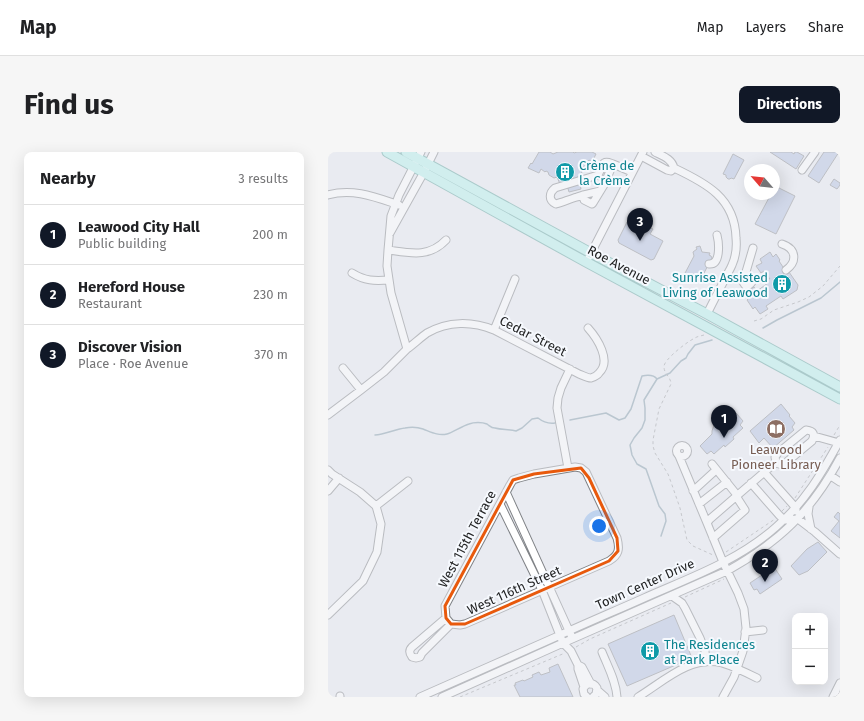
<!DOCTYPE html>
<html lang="en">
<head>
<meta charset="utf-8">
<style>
  body { margin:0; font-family:"Fira Sans",sans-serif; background:#f6f6f6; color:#202124 }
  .controls { position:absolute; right:12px; bottom:12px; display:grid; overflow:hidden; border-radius:8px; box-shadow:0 4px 16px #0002 }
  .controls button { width:36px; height:36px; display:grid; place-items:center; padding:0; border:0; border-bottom:1px solid #e0e0e0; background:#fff; color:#202124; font:20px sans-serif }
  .compass { position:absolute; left:416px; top:12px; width:36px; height:36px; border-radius:50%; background:#fff; box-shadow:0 4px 16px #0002; rotate:298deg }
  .you { position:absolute; left:271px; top:374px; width:14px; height:14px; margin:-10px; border:3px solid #fff; border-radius:50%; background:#1a73e8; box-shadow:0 0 0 6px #1a73e833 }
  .badge { display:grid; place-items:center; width:26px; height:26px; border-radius:50%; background:#111827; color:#fff; font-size:13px; font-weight:700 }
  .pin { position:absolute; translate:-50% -33px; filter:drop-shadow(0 1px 2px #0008) }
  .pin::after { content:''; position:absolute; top:21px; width:14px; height:12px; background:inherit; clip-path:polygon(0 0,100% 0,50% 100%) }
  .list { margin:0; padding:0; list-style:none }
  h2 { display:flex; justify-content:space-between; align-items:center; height:52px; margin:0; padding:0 16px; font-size:17px }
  h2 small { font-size:13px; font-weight:400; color:#757577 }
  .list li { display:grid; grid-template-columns:26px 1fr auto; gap:12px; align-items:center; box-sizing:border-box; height:60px; padding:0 16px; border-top:1px solid #e0e0e0 }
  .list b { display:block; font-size:15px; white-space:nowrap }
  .list p { margin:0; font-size:13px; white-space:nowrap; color:#757577 }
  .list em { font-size:13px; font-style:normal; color:#757577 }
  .map { position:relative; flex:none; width:512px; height:545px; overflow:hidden; border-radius:8px }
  header { display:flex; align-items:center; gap:24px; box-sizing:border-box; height:56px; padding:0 20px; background:#fff; border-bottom:1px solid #e0e0e0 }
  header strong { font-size:19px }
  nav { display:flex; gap:22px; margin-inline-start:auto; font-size:14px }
  .intro { display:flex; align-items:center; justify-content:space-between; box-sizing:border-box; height:96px; padding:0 24px }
  h1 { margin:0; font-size:28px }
  .button { padding:10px 18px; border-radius:8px; background:#111827; color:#fff; font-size:14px; font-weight:700 }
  main { display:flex; gap:24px; padding:0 24px }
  aside { flex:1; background:#fff; border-radius:8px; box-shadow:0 4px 16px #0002 }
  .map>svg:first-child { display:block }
</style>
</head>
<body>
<header>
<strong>Map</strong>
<nav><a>Map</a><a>Layers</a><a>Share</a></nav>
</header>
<div class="intro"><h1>Find us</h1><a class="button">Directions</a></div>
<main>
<aside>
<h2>Nearby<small>3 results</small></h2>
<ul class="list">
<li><span class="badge">1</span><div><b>Leawood City Hall</b><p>Public building</p></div><em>200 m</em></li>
<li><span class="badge">2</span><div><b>Hereford House</b><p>Restaurant</p></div><em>230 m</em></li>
<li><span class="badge">3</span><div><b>Discover Vision</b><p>Place · Roe Avenue</p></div><em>370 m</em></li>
</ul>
</aside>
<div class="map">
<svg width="512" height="545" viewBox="0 0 512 545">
  <rect width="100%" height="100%" fill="#e9ebf1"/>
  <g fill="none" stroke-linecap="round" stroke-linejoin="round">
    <path stroke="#819aa8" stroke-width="1.5" d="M435,176L449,168L493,146L512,130
      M242,268L278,261L291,268L297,266L303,257L314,224C319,223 326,223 329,227
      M47,283C56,283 68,277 77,276C83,275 89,275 95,277C103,280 110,284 119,282C124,281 134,274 141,272C146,270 154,270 159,272C162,274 163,276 167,276C174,278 181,277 188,279L194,276L204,267L210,266C215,270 220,272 227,271
      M333,384L338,369L337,362L331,354L318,317L309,312L304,303L302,293L306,286L314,276L317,268V256L316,248L329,227L342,221L353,209L358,206L360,202L367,193L384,188"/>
  </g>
  <path fill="#b4c2e1" stroke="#888a8f" d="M211,0H222L225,2L230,0H245L246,1L249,0H264L268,2L264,10L261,8L256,15L252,12L254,22L250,24L253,37L241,40L238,30L232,32L229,25L226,26L221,23L220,20L218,19L217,20L213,17L211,21L200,16L203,11L204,12Z
    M442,0H463L466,2L467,0H469L476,4L468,17Z
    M496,0H511L491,31L480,24Z
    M405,2L416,8L406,27L403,26L402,27H400L398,25V23L395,22Z
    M506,27L512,31V33L509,37L502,33Z
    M447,34L467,44L448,82L427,72L443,42H446V35Z
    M299,70L313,77L315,72L325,77L322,82L335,89L326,107L323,108L291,91L290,88Z
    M372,94L374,100L382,101L381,103L383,104L384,106L376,121L379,122L375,129L373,130L365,127L356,123L366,104L365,100L369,97L368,95Z
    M442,100L445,105L448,102L452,108L451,109L459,121L461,120L470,133L469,138L455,147L453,144L438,154L440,157L432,162L427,155L425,157L419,148L421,146L418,140L426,135L429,139L440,131L428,129V131L421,130L422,122L429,123V125L442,127L436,119L433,121L428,114L434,111L432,107Z
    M453,252L462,263L461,264L467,271L464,275L466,278L445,296L436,286L431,291L422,279Z
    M408,261L415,269L412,273L415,276L405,285L406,287L397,295L396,293L386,302L383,299L379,302L372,294L384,282V279L386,273L391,271H397Z
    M510,360L512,362V386L503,379L511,369L506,365Z
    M490,390L499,400L480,419L471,423L463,414L479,397Z
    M446,415L454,427L432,442L429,437L426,438L422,431Z
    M346,463L364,506L299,534L280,492Z
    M230,512L245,545H192L186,533H188L187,531L195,528L196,529L205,525L204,523L211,520L213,523L222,520L221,516Z"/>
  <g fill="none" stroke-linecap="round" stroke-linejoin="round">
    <path stroke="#c1c3c8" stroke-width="7" stroke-dasharray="7 3.5" stroke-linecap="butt" d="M424,130L425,123"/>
    <defs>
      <path id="minor" d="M327,0C335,4 344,7 346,16C378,31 407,46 408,86C409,96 408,104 404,113C402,118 399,122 397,127C391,138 385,150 379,162
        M313,4L339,18L343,19L346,16
        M285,12L304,20
        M474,18L487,0
        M0,43C25,36 47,45 71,53
        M255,43L256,48L264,52L265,51L276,33L285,12C282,11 279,9 276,11L270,23L227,36C221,41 220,48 228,52C235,50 242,47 249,45C257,42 264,41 272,39
        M62,81L96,20L106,0
        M454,92C469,97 469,110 458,118
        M60,98C82,101 101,106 118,88
        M261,105L315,0
        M381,112C393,113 391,91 389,83
        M24,121C37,129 46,129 61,128
        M424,130C422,133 420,134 417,133L415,130L425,96
        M166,178L187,127
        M79,197C86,192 92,186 99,181C120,169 144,169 166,178L251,222C254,223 259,226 263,226C266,225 269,224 271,221C284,209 269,186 260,176
        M15,216L33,238
        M0,263L33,238L56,220L79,197L63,141L59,114L60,98L63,64L71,43L93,0
        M486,284L511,291
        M348.5 299a5.5 5.5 0 1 1 11 0a5.5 5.5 0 1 1-11 0Z
        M351,304L379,371
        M384,312L409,343
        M240,316L229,256L230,246L233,236L242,217
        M0,318L4,322L32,340L48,354
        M436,320L468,356V359
        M503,324L512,330
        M423,331L451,363L456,368L470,367L487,380L512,402
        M0,339L11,326
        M365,339L388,318
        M178,340L243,483
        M172,352L214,438L235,491L243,499L250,513L254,515L263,532
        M371,352L399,330
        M48,354L80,329
        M481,355L480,362L483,377
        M385,386L417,358L408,344
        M344,444L354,451L357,456L372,486L377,499L378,510
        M0,463L35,429L49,400L53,372L48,354
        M118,466L84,495C81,498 81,501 84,505L88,506L92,505L94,501L123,472L132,473L137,472L281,409C291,403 292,397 289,386L258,320L253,316L247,315L206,322L191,326L185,328L182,333L117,454L118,466L123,472
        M417,480L435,478
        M274,500C280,515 288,529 289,545
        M250,513V517L256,535
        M269,538L277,545
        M12,545V544
        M92,545C138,525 184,504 230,484C258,471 287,459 316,446C361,426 410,409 448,375C477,350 494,321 512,288
        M114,545L235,491L399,419C451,390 484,359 512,306
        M259,545L256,542L255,537C259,530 265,530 269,536L268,542L265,545
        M310,545C335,530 362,503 394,511C404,514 419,521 429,526
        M395,545L406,525L415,499L418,476L416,457L410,441L395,410L379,371L382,367L448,310L451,312L455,313L484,289C487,282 486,279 478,278L450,301L447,305L448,310
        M505,545L512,531"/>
      <path id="major" d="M59,0L258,110L512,247
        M78,0L263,101L379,162L512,235"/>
    </defs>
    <use href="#minor" stroke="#808387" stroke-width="9"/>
    <use href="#major" stroke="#5fa39d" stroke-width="11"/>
    <path stroke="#9b9da1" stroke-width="1" stroke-dasharray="3 3" stroke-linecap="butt" d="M426,169L433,167L446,158L470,150L481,145L495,134L512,114
      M376,183C373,184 370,184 367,186C360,189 335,208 336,215C336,222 343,225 343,232L331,257L325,288V294L327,301L340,322L344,333L352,356L359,388L365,394L385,403
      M506,283L512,273
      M467,346L500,295
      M454,359L459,354
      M398,400L447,367
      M357,445L396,427
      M248,495L262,487L343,451
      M132,545L237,501"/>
    <use href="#minor" stroke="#fff" stroke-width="7"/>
    <use href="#major" stroke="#b3f1eb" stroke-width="9"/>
  </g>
  <path d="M0 0H512V545H0ZM253,316L261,326L289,386L290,399L281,409L137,472H123L118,466L117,454L185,328L206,322Z" fill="#e9ebf1" fill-opacity=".55" fill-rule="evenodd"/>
  <path fill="none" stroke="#e8590c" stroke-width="3" stroke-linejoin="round" d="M253,316L261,326L289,386L290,399L281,409L137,472H123L118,466L117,454L185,328L206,322Z"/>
  <defs>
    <symbol id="building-disc" viewBox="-11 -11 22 22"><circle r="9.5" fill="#0f9aa8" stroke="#f6f9fe"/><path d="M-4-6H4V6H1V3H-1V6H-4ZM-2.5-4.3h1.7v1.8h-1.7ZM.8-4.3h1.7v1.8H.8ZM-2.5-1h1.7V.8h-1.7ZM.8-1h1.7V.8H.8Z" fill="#fff"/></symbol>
    <symbol id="library-disc" viewBox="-11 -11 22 22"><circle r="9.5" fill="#8d6e63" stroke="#f6f9fe"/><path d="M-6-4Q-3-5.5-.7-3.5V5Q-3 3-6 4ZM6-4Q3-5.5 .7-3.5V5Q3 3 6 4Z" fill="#fff"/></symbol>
  </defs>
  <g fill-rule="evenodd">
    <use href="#building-disc" x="226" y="9" width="22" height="22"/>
    <use href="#building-disc" x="443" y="121" width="22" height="22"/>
    <use href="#library-disc" x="437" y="266" width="22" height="22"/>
    <use href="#building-disc" x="311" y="488" width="22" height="22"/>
  </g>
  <g text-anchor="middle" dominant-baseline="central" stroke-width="4" stroke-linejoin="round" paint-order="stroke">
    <g font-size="13" fill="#0d838f" stroke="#f6f9fe" text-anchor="start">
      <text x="251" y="13">Crème de<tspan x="251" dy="15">la Crème</tspan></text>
      <text x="440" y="125" text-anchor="end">Sunrise Assisted<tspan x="440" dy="15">Living of Leawood</tspan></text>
      <text x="336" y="492">The Residences<tspan x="336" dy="15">at Park Place</tspan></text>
    </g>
    <g font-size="13" fill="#232425" stroke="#f6f9fe">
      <text transform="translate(291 113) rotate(28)">Roe Avenue</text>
      <text transform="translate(205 184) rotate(27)">Cedar Street</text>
      <text transform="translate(139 387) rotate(-62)">West 115th Terrace</text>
      <text transform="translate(317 432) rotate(-24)">Town Center Drive</text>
      <text transform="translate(186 438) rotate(-24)">West 116th Street</text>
    </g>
    <g font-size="13" fill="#785e54" stroke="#f6f9fe">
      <text x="448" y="297">Leawood<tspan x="448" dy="15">Pioneer Library</tspan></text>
    </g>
  </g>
</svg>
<div class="controls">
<button>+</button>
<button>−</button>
</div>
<svg class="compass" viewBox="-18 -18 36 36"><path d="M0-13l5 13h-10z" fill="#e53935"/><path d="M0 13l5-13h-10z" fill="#757577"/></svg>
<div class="you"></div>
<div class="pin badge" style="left:396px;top:286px">1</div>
<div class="pin badge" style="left:437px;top:430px">2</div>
<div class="pin badge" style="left:312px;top:89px">3</div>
</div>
</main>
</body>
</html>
